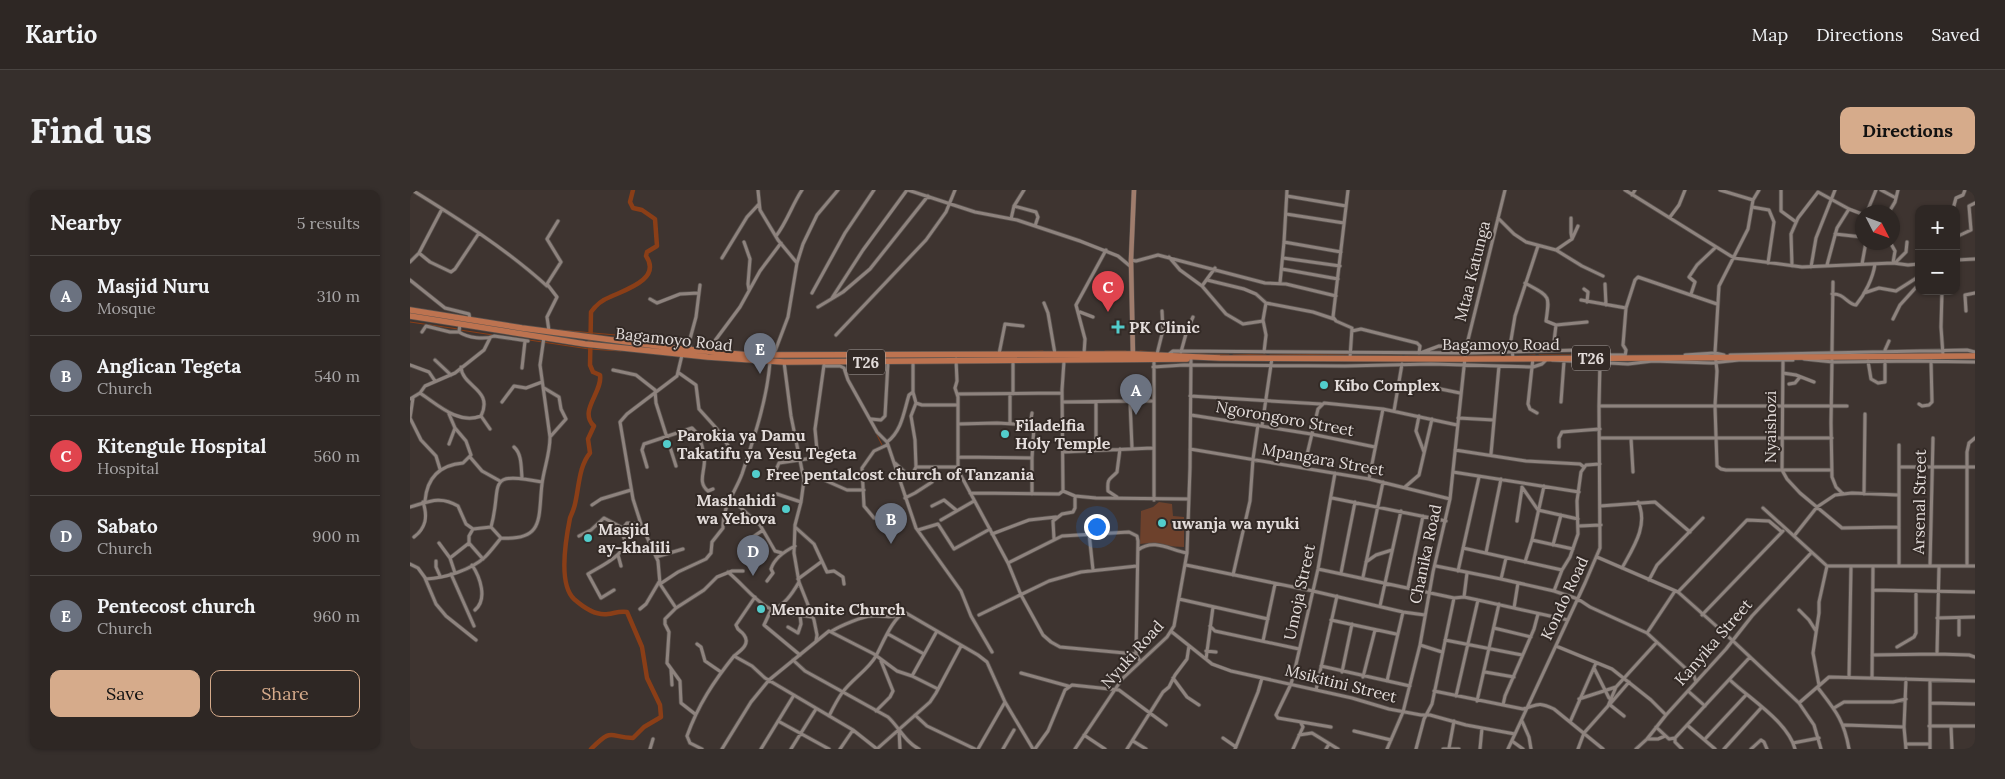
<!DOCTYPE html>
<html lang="en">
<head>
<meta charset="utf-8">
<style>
  body { margin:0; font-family:Lora,serif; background:#362f2c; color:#f1f3f6 }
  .controls { position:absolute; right:15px; top:15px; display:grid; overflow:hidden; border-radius:10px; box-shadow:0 1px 4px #0004 }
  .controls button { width:45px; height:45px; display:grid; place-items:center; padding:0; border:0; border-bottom:1px solid #494441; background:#2e2724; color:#f1f3f6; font:25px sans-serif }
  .compass { position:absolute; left:1445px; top:15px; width:45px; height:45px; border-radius:50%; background:#2e2724; box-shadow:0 1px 4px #0004; rotate:132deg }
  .you { position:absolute; left:686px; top:336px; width:18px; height:18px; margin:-12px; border:4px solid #fff; border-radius:50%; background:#1a73e8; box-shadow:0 0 0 8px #1a73e833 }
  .badge { display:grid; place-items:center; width:32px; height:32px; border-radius:50%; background:#d6ab8b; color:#fff; font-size:16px; font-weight:700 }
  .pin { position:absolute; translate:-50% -41px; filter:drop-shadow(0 1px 2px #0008) }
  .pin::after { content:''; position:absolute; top:26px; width:18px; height:15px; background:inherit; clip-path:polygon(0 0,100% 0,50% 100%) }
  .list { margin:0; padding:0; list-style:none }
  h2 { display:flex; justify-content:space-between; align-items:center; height:65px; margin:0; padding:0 20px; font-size:21px }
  h2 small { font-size:16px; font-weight:400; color:#a7a5a6 }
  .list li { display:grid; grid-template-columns:32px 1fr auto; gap:15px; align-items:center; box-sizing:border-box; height:80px; padding:0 20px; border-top:1px solid #494441 }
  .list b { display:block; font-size:19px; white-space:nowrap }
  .list p { margin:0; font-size:16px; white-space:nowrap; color:#a7a5a6 }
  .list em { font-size:16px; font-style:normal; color:#a7a5a6 }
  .actions { display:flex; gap:10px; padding:15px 20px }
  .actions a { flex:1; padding:11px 0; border:1px solid #d6ab8b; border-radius:10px; text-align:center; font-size:18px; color:#d6ab8b }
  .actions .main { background:#d6ab8b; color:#111 }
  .map { position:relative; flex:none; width:1565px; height:559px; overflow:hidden; border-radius:10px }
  header { display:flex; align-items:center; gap:30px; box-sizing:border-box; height:70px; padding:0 25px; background:#2e2724; border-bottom:1px solid #494441 }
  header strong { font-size:24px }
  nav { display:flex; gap:28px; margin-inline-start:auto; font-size:18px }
  .intro { display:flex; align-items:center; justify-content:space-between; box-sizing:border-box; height:120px; padding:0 30px }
  h1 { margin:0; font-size:35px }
  .button { padding:12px 22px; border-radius:10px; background:#d6ab8b; color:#111; font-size:18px; font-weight:700 }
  main { display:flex; gap:30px; padding:0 30px }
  aside { flex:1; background:#2e2724; border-radius:10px; box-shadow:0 1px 4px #0004 }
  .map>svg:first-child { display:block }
</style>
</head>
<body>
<header>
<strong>Kartio</strong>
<nav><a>Map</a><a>Directions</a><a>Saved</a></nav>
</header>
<div class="intro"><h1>Find us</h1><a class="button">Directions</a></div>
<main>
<aside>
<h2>Nearby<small>5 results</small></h2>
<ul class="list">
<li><span class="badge" style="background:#6b7280">A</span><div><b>Masjid Nuru</b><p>Mosque</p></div><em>310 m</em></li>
<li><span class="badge" style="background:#6b7280">B</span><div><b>Anglican Tegeta</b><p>Church</p></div><em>540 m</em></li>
<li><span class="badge" style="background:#e0444e">C</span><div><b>Kitengule Hospital</b><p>Hospital</p></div><em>560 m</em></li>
<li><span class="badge" style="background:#6b7280">D</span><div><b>Sabato</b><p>Church</p></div><em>900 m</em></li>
<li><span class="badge" style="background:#6b7280">E</span><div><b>Pentecost church</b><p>Church</p></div><em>960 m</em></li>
</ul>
<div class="actions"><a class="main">Save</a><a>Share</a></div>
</aside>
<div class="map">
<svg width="1565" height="559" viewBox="0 0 1565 559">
  <rect width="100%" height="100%" fill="#3e3430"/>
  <path fill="#6d412c" d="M749,312L762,314L763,326L774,327V357C757,357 747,352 730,354L731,321L743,317Z"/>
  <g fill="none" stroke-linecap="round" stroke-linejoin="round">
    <path stroke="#8a3e17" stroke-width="1" d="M0,132L48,139
      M50,140L83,145
      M149,140L206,145L234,151
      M119,150L179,159L211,161
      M695,161H716
      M730,161L746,162
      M604,162L633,161
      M788,164L819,165
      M860,164L938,165
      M823,165L856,164
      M995,165H1053
      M1056,165L1101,166
      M1129,165H1162
      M942,166L992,165
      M1109,166L1125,165
      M466,243L472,255"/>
    <path stroke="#8a3e17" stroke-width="4.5" d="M181,559C203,537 198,547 223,548L234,537L251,527L250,515L237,488L232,457L217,422C209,421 205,423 198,424C186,426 173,417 164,409C148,394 156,348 160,328C162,323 164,319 165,314C169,297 169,276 180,263L178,249L184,236C168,221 193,202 190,185L183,182L180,175L181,122C186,115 192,110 200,107C215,100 252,89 236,66L237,62L247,56L245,29L232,20L223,18L220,12L223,0"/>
    <defs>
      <path id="minor" d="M2,0C49,29 96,59 137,96
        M348,0L350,20L368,50L387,73
        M498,0L565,22L607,30L670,51L708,66L720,76
        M938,0L923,127L926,131L942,138L940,168
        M1215,0L1324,68L1392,77L1483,73L1498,75L1509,74
        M1310,0L1343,10
        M1349,0L1343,10L1338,39L1309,96L1305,163L1307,181L1305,216L1307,276L1311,279L1316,280H1422
        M1371,0V21L1386,32
        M1471,0L1486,8
        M1222,5L1225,0
        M877,6L936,16
        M604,16L626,22L628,27L625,36
        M1342,17L1359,20L1364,32L1358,73
        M1543,19L1546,8L1553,5L1555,0
        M1457,22L1466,0
        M1479,22L1485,12L1488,0
        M876,24L934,33
        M1260,27L1269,15L1275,0
        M1088,28L1104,44L1116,52L1146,60L1172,76L1193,86
        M601,29L604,16L614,0
        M1425,44L1452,47
        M366,46C377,32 382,15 392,0
        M1546,47L1561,40L1559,16L1565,13
        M1162,49L1168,36
        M334,52L340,69L338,94L339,100
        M874,52L931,62
        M1480,52L1485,61L1483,73
        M1146,60L1162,49L1161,43V28
        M9,63L20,72L41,82L45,79L69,43
        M759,67L770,80L792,96L816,124L833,134L853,131
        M312,68L337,27L349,14
        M873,68L930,76
        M721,70L726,71L748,65L855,93L876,94L926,106
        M1546,70L1565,69
        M0,72L9,63L32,19
        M1486,72L1496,62L1497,52
        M1452,74L1456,52
        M1417,75L1427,38L1439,19
        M1382,76L1381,44L1388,28L1408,2L1439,19L1452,24
        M1401,77L1406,48L1425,0
        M872,79L928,89
        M0,90L35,118L59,124L60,130
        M797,90L834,99L846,104L856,113L903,122L924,129
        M870,93L874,52L877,0
        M1115,93C1140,107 1140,104 1136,131L1146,135L1143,160
        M1195,94L1196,115
        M792,96L805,78
        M1174,99L1178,102L1177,112
        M1532,101L1531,137L1533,165
        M402,103L435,43L464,0
        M1454,103L1469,98L1486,101L1508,87
        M1281,104L1285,92L1279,87L1287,75L1306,57
        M1422,104C1434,103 1437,114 1446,115C1455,104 1463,88 1465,74
        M422,108L453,60L497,0
        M240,109L247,113L270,104L289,103
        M1171,110L1216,118
        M634,113L638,123L645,164
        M408,117L433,102L460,79L518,6
        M1556,121L1555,105L1565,103
        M670,122L683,127
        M1483,129L1490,115L1509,94
        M50,134L49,142C58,148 75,150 84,146L118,151
        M1146,135L1177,132
        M139,141L137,127L147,107L137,94L151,72L137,49L148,31
        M942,141L951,139L1007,153L1010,156L1009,163
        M12,142L16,136L40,142H49
        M426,145L516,50L536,22L545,0
        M280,160V149L286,127L290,95
        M1475,160L1479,151
        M1186,161L1201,165H1214
        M1422,161L1423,92
        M300,162L301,156L330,117L350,81L371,53
        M771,162L777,140L783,127
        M854,162L856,145L853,130L856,113
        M1013,162L1029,156L1056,158
        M364,164L378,127L387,73L393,54L407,25L428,0
        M589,164L595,134L613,136
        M674,164L675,149L666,115L696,60
        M747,164L753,140L752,121
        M758,165L763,161L1056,163L1170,160H1185L1186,167
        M1275,165L1305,163L1314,165
        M1320,165L1557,160L1565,162
        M1215,167L1216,160L1213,155L1216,118L1225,90L1228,87L1307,114
        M1103,168L1101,150L1105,126L1128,56
        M1123,168L1118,214L1120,219L1127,223
        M546,169L547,191L545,198L548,207V280L598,373L611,405L633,445L641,452L650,457L726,464
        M1394,169L1423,172L1508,171L1565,172
        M25,170L41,185
        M744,170V310
        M1142,170L1218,174L1243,171L1301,173L1329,170H1383
        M1422,170L1421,233L1422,287L1426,297L1433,304
        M603,171V204
        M1373,171L1372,280L1377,289L1390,303L1432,338L1489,337
        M1458,171L1461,189L1468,193L1475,192V171
        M374,172L381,226L394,290L391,312L385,335L384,363L389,392L404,430L407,445L406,451
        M503,172V202L506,213L512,215H547
        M0,175L19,182L25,191
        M414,176H430L434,178L438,190L467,242L477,252L506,338L551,401L561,426L582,462
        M51,177C52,197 84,199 71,226L80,239
        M743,177L774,175L935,176L1021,174L1123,177L1132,174L1137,169
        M112,178L115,151
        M203,180L226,185L245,200L246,213L266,276
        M269,183L286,195L289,219L307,239L319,257
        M1373,183L1386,185L1404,192
        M1379,194L1385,193L1390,187
        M1016,196L1050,203
        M134,198L149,207L151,219L156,229L140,247
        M10,203C27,214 48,235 71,226
        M547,204L652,203
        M600,204V233
        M780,206L911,214
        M0,209L10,203L15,196L45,183L74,160L80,148
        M721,211H742
        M92,212L104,196L116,198L132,192
        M652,212L720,211L722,258
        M686,212V260
        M1151,212L1154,171
        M506,213L501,226L505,250L506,277H547
        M1509,214L1512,216L1519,215L1522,212L1521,171
        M1189,216H1437
        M984,221L992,174
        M781,225L901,244L965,257
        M1009,226L1006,241L1014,262
        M0,228L11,250L26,266L30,279
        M0,228L3,208
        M1048,228L1084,230
        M461,229L471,230L475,226L478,172
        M548,234L587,233L620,235L624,236L622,268V304
        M620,235L622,223
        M624,236L653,237
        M852,236L862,168
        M1190,248H1422
        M1221,248L1223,282
        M477,252C492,241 494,221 499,205L503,202
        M39,254L45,238
        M477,255L464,261L452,278L454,316L464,328L482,331L489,337
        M1489,255V375
        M104,257C112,264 111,277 112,288
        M1149,257V248L1152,242L1190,239
        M780,259L959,289L1040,309
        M1045,260L1116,271L1170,274L1174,277
        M653,262L743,258
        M1081,264L1089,176
        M60,267L72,281L90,291
        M548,267L622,268
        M485,273L497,284L503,283L506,277
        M237,277L232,260L234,254L282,238C290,245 296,264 294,276C293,285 289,294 298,301L303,299
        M894,277L908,219L914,213L973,219L1047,235
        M1489,277H1565
        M1043,282L1169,302
        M362,289L369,273L403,268L407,260L405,239L414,175
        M412,289L437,300H454
        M959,289L973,219
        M995,297L1009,285L1022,229
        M1112,297L1128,320L1168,329
        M653,301L665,306L686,308L779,309
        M560,303L649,304L653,301L652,200L654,171
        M367,304L391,312
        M1454,304L1455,224
        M707,307L698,301C697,287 700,290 707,282L710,259
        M495,308L505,303L522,292
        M922,308L1036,331
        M321,309L350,335L365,361L372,363
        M15,311C17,287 30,275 53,273L61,265L56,251L45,238L39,224
        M182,315L191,309L221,300
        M522,316L534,310L546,320
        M1190,316L1245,312L1280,342
        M0,317C18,312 30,305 48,316L56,334L63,339L81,337
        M1353,318L1417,376H1565
        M531,330L564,311
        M1107,331L1112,298
        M1169,336L1191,335
        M385,337L404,354L417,382L424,381L433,387L434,394
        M63,339L59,346V353L73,369
        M508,340L528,334L544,359L580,339
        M679,343L683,380
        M582,344L619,330L646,327
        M169,346L181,340L194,328L213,338
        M1384,346L1407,317L1425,305L1442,303L1488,305
        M4,347C16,338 18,327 13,312
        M91,348L81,337C93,295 73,280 132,292
        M644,349L643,331L652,324L663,322L665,318V306
        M1122,350L1163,359
        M337,351L353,340
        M29,353L40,368
        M1143,355L1151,325
        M1053,358L1152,380
        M728,360C744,348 760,360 777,363
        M1076,363L1091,289
        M208,365L211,376
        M246,367L273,359
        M1187,367L1268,402L1322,450L1389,513L1404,535L1411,559
        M26,371V377L30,386
        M956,372L966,365L982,360
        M1115,372L1122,350L1134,296
        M598,373L652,346L719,342L727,346L728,351L726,464L730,471
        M0,374L8,378L16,389C35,388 61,380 75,367C81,361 86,354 91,348C135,351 128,327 132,294C134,278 140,264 140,247L130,175L134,147
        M62,375C70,387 78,409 65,420
        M776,375L903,401L993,422L1015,425
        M1557,375V262L1559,253L1565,248
        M1026,376L1091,389L1144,401L1168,409L1180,417L1237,443L1284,486L1286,492
        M1520,376L1523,248
        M1212,378C1223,358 1239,335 1228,312
        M908,379L1044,408L1054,407L1068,410L1158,430
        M1048,381L1069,287
        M318,382C344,404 352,425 390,425
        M45,383L40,368L59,353
        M931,383L945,312
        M41,384L64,436
        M823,385L840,311L843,269L848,235
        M953,387L973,292
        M15,388L26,414L36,426L66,450
        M388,389L411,372
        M1091,389L1096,368
        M1239,390L1247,375L1293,328
        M357,391L363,383L361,379C364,369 375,361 385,356
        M389,392C382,404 374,416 361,420L354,435L390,465
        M250,394L268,382L296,369L301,363L302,352L313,338C312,317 325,303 332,284C344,248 357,210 360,172
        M998,398L1013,326
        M204,400L191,408L178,384C191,376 211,367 216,353L211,341L217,333L231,334
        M1463,400L1565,402
        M1144,401L1152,380L1160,367L1168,344L1167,311L1171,282L1176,275L1190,274
        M1268,402L1337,330L1359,331L1372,342
        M345,407L326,435C328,442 331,440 334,445C341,454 330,461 324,466L342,476L355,488L443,540L467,559
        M1054,407L1057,383
        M769,409L858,429
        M970,416L991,321
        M266,418L250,394L248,371L231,334L223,309L210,232L217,224L267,186L272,165
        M1104,418L1108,393
        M230,419L236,414L249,392
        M1389,420L1399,430L1406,441
        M569,425L639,391L671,382L727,376
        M1292,425L1373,341
        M1527,428L1565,427
        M921,430L986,444
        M800,436L805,441L889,459
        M378,437L388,443L391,434L390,425L402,427
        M1084,438L1121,447
        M422,441C430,436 453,426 462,426C472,425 480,429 489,425
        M762,442L802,474L821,481L942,508L979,519L1011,525H1020L1056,535L1105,544
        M1237,443L1265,401
        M478,444L514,464
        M1549,445V428
        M1035,450L1112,465
        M853,451L865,394
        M287,454L291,457L295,471L311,482
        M1010,455L1032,462
        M1146,456L1202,479L1241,510L1256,525
        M1487,457L1504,447L1506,443V401
        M796,461L806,462
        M1527,464L1529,376
        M1462,465L1527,464L1559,465L1565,467
        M796,469L803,417
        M383,470L395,481L478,527C489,537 495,552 509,559
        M911,476L1000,496
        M1184,478L1199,508
        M261,479L262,495
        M932,482L942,434
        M1075,482L1104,487
        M611,483L658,496
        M502,486L527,441
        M953,487L965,440
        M763,488L777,507L789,515
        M1439,488L1441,376
        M1462,488L1463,376
        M1320,490C1340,509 1378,532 1385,559
        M977,491L993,422
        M1409,495L1403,463L1409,423V412L1417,376
        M1408,498C1425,520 1434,530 1439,559
        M906,500L927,406
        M1024,501L1113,519C1128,515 1127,511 1144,519L1193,559
        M1278,501L1295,516
        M1046,506L1068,410
        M1169,509L1206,497
        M1067,511L1089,414
        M1389,513L1419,487L1565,491
        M1520,513L1565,514
        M1199,514L1214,526
        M1200,514L1219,492
        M1093,515L1095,506L1124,439L1128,424
        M1424,518L1434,512H1483L1496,509
        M466,521L480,507L483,501L471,471
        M285,524L271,513L270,491L257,473L259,442L255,434V429L266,418L294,400L307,387L322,381H333
        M505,525L517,536L565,559
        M419,526C423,518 427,510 432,503C442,489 458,480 466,466C472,455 484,424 496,423L568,465L577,472L595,512L623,559
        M368,531L419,559
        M1112,531L1119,547L1121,559
        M1160,532L1186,473
        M1277,535L1305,559
        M1434,535L1494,537
        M1519,536H1565
        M1541,536L1542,559
        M921,537L868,528L866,525L881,494L884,483L908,379L925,283
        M1246,537L1259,549L1265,548L1340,467
        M489,539L490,559
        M944,541L981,550
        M674,545L695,559
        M889,545L902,543L928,559
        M813,548L826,557
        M1237,549H1248L1255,546
        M1265,549V552L1272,559
        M1295,549L1336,505
        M723,551L736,559
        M1102,551L1113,559
        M1383,553L1409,548
        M1496,554H1520
        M468,558L520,512L526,503L551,456
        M1039,558L1044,531
        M240,559L243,549
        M292,559L280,553L277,546C288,515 304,491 324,466
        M312,559L341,512L359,490L419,441L464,464L487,481L502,486L528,499
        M351,559L384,505
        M381,559L406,519
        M430,559L443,540
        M568,559L595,512
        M593,559L604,540
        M625,559L638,541L655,500L662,495L709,500L756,535
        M665,559L712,489L757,447L764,436L777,363L780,278L781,167
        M717,559L753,502L759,497L765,485L777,469L779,456
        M825,559L848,502L852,488
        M883,559L893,537L891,533
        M916,559L919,554
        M977,559L993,522L1010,455L1023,382L1040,309L1056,158L1095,0
        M1006,559L1014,529L1022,514L1044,408
        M1033,559H1049
        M1070,559L1072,538
        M1098,559L1175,393L1190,358L1189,216L1190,172
        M1168,559L1174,543L1198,516L1206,497L1247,452
        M1226,559L1237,549L1256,525L1316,459L1342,426L1401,363
        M1314,559L1351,518
        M1341,559L1351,550L1354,552L1357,559
        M1496,559L1494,537L1496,489
        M1520,559V490"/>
      <path id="secondary" d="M723,167L721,70L724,0"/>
      <path id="trunk" d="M0,120L112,138L263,158L338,165L723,164L810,168L1054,169L1565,166
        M0,126L175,154L298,167L374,172L777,169"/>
    </defs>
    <use href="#minor" stroke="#59524e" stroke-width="4.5"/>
    <use href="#secondary" stroke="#59524e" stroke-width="5.5"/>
    <use href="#trunk" stroke="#59524e" stroke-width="7"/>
    <use href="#minor" stroke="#8e837e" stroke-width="3"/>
    <use href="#secondary" stroke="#a07d6d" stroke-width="4.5"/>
    <use href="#trunk" stroke="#bd7350" stroke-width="5.5"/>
  </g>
  <g fill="#52cdcc" stroke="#332a26" stroke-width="2">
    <path d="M705.5 129.5h5v5h5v5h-5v5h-5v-5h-5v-5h5z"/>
    <circle cx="914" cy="195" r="5"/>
    <circle cx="595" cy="244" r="5"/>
    <circle cx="257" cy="254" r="5"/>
    <circle cx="346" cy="284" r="5"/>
    <circle cx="376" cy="319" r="5"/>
    <circle cx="752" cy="333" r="5"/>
    <circle cx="178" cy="348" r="5"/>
    <circle cx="351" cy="419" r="5"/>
  </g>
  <g text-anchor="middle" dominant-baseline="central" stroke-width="4" stroke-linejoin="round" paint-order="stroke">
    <g fill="#332a26" stroke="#aea7a4" stroke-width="1">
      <rect x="1162" y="155.5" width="38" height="25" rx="4"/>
      <rect x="437" y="159.5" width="38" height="25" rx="4"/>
    </g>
    <g font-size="15" font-weight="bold" fill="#e3dcda">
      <text x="1181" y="168">T26</text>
      <text x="456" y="172">T26</text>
    </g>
    <g font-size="16" fill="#e3dcda" stroke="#332a26">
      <text transform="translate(1062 81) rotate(-76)">Mtaa Katunga</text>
      <text transform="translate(264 149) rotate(6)">Bagamoyo Road</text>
      <text x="1091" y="154">Bagamoyo Road</text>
      <text transform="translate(875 228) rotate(10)">Ngorongoro Street</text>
      <text transform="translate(1360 237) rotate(-90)">Nyaishozi</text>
      <text transform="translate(913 269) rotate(10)">Mpangara Street</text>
      <text transform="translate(1509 312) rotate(-89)">Arsenal Street</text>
      <text transform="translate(1015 364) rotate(-78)">Chanika Road</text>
      <text transform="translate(889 402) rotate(-78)">Umoja Street</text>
      <text transform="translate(1154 408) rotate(-65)">Kondo Road</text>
      <text transform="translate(1303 452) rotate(-49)">Kanyika Street</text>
      <text transform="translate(722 464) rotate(-48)">Nyuki Road</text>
      <text transform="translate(931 493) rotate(14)">Msikitini Street</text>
    </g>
    <g font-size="16" font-weight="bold" fill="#e3dcda" stroke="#332a26" text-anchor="start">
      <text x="719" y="137">PK Clinic</text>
      <text x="924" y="195">Kibo Complex</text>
      <text x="605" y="235">Filadelfia<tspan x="605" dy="18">Holy Temple</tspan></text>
      <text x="267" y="245">Parokia ya Damu<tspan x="267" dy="18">Takatifu ya Yesu Tegeta</tspan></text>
      <text x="356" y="284">Free pentalcost church of Tanzania</text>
      <text x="366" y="310" text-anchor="end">Mashahidi<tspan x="366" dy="18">wa Yehova</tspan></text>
      <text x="762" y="333">uwanja wa nyuki</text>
      <text x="188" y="339">Masjid<tspan x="188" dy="18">ay-khalili</tspan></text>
      <text x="361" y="419">Menonite Church</text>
    </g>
  </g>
</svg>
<div class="controls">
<button>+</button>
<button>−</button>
</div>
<svg class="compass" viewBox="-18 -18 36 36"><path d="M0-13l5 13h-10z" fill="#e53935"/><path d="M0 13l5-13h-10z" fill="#a7a5a6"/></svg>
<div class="you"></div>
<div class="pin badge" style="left:726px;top:225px;background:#6b7280">A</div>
<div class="pin badge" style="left:481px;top:354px;background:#6b7280">B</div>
<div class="pin badge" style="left:698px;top:122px;background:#e0444e">C</div>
<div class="pin badge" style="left:343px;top:386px;background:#6b7280">D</div>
<div class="pin badge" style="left:350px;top:184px;background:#6b7280">E</div>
</div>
</main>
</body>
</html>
